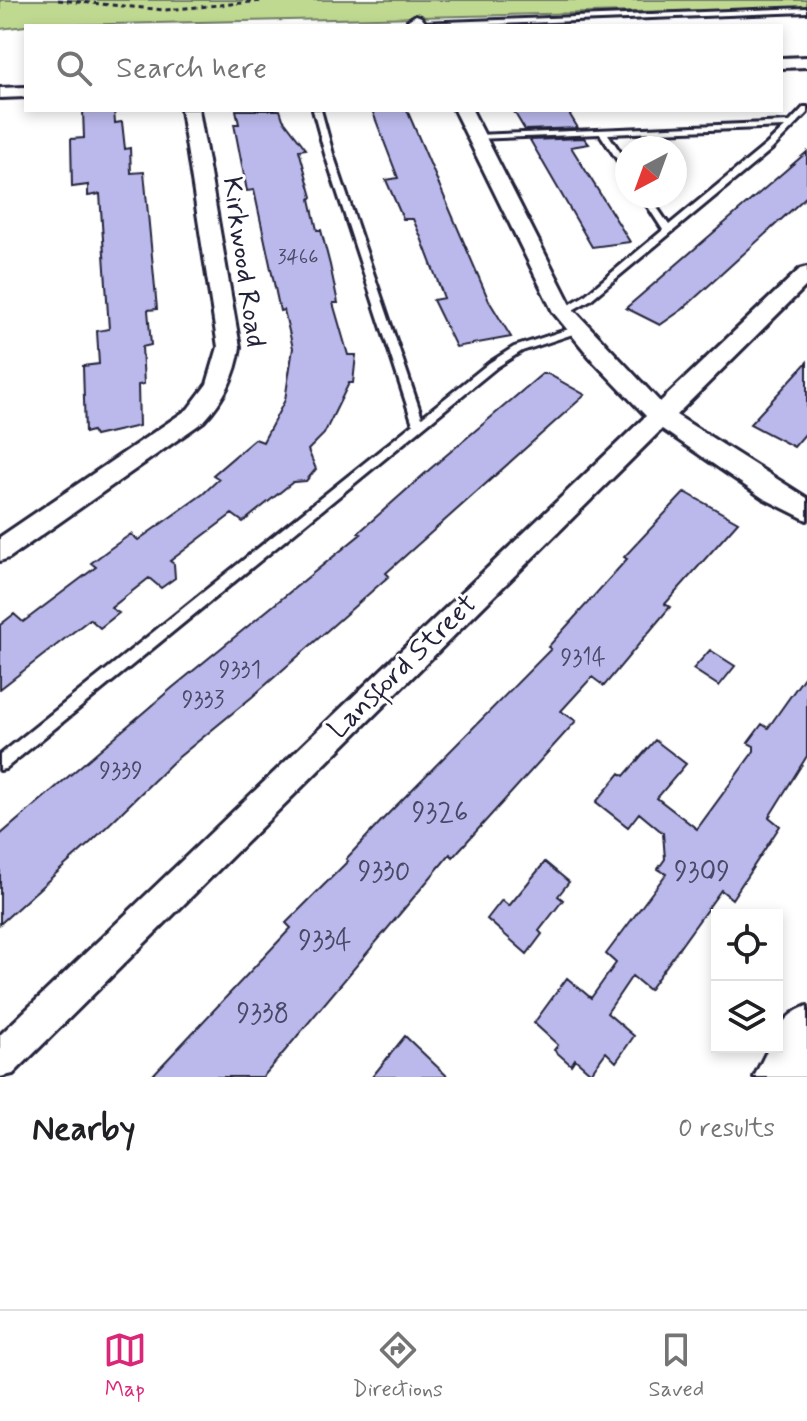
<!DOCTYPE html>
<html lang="en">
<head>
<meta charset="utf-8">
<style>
  body { margin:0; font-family:Mynerve,sans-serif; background:#f6f6f6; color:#202124 }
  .controls { position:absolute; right:24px; bottom:24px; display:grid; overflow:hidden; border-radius:0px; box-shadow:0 4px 12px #0003 }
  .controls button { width:72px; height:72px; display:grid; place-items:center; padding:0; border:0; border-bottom:2px solid #e0e0e0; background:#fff; color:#202124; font:40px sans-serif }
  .compass { position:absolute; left:615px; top:136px; width:72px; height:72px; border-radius:50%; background:#fff; box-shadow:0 4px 12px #0003; rotate:221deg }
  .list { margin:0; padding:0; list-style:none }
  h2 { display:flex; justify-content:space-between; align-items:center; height:104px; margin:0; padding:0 32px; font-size:34px }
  h2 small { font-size:26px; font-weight:400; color:#757577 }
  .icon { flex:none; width:44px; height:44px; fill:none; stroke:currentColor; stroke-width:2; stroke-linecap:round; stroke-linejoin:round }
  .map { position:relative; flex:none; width:807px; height:1077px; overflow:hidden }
  .search { position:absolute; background:#fff; box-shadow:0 4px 12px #0003; left:24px; right:24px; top:24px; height:88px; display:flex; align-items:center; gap:20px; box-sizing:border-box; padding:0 28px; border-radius:0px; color:#757577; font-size:30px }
  .sheet { height:232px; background:#fff }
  nav { display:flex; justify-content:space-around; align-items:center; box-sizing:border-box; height:112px; border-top:2px solid #e0e0e0; background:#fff; font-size:22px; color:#757577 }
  nav a { display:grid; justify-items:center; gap:4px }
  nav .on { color:#db2777 }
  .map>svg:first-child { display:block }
</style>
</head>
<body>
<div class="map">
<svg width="807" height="1077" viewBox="0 0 807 1077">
  <rect width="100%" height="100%" fill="#fff"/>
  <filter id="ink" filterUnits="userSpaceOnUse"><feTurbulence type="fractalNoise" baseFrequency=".0125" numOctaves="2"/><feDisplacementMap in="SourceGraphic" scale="16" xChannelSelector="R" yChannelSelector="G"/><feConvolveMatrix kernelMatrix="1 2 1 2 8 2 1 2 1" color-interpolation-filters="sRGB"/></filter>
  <g filter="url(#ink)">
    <path fill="#bfd991" stroke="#707e66" stroke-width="2" d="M0,0H807V8L26,26L0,29Z"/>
    <path fill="#bbb9eb" stroke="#22223b" stroke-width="2" d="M83,110H114L115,123L122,122L125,149L130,148L131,173L144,172L157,309L148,310L151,345L142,347L144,384L138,385L139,426L95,436L92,431L85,433L83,366L99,364L97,331L109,329L100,194L88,196V185L72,187L71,139L84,138Z
      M236,110H280L283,119L306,149L299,150L312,197L310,199L317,230H321L330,265L338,303H333L348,355H356L353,383H349L324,434L308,450L316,469L306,481L293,482L243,522L232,514L170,561L174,564L175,578L161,588L149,578L111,608L119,613L100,628L90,619L0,689V625L14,614L23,622L96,567L91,563L111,548L131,534L138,540L203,494L219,479L213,475L255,439L263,442L285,400L293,348L284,310L280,311L254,190L247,191L234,124H239Z
      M372,110H407L489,301L511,337L456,347L433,300L444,298L420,235L413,219H403L386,180L398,178Z
      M513,110H567L578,128L525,130Z
      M584,138L589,144L571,147L630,242L592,247L530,140Z
      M807,152V196L683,309L660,325L626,308Z
      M807,362V432L794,447L750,424Z
      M542,374H548L585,395L386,573L389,576L252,697L174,761L91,842L0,924V835L172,688L361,534L358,533L430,469Z
      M685,492L738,522L665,604L670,607L604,686L592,677L561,711L576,721L453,857L450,854L263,1077H151L291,928L286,923L348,861L346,859L385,817L551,649L548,647L627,559L624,557Z
      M710,650L735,666L719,686L693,669Z
      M807,673V756L769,817L780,826L732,899L721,890L649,990L632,976L607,1013L634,1036L616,1062L606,1052L591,1073L575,1059L571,1065L554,1050L558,1045L534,1023L567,978L591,998L616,963L606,954L666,874L658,869L665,859L663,833L639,813L628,827L596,802L620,773L624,776L655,740L686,764L657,798L697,829L754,751V746L748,743L762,724L768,728Z
      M545,862L569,882L558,896L563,900L539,931L542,934L527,954L487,919L502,900L509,906Z
      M405,1036L448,1077H372Z"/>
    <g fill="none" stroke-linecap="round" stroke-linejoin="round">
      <defs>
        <path id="lane" d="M807,8V12L448,26L415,25L419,23Z
          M804,107H807V113L772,149L590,300L564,315L561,314V310L584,296L663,230L641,196H649L669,225L766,145L785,127L608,134L627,162V171L624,170L600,134L476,139L472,137L476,135L790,122Z
          M313,110H321L333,154L422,417L489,363L514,347L578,326L583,329L582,331L522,351L497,367L5,769L0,770V755L413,424L325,154Z"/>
        <path id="street" d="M416,15L421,17L428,26H412L408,20Z
          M807,57V67L781,68V58Z
          M26,87V97L0,98V88Z
          M181,110H199L240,347C236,376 224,399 204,421L9,558L0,561V537L188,409L207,384L218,347Z
          M454,110H472L573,309L660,402L800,269L807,267V285L676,415L807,498V520L763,498L662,429L13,1074L0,1077V1035L646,416L594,362L553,312Z"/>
        <path id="secondary" d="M807,1006V1077H754L769,1047H777C777,1025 787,1014 807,1006Z"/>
      </defs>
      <use href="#lane" stroke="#22223b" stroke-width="6"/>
      <use href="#street" stroke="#22223b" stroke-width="6"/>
      <use href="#secondary" stroke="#22223b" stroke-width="6"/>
      <path stroke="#22223b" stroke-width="3" stroke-dasharray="5 4" stroke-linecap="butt" d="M58,0L165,10L263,1"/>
      <use href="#lane" fill="#fff" fill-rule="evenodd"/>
      <use href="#street" fill="#fff" fill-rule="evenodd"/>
      <use href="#secondary" fill="#fff" fill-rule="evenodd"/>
    </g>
  </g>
  <g text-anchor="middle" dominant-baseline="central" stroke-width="6" stroke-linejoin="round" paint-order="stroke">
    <g font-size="20" fill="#484867">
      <text x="298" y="257">3466</text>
    </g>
    <g font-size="24" fill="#484867">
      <text x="583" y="658">9314</text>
      <text x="240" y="670">9331</text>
      <text x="203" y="700">9333</text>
      <text x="121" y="771">9339</text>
    </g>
    <g font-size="28" fill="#22223b" stroke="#fff">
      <text transform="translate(243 262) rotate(82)">Kirkwood Road</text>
      <text transform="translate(403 667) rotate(-44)">Lansford Street</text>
    </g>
    <g font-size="28" fill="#484867">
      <text x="440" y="813">9326</text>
      <text x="384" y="872">9330</text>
      <text x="702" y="872">9309</text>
      <text x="325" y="941">9334</text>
      <text x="263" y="1014">9338</text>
    </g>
  </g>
</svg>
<div class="controls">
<button><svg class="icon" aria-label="locate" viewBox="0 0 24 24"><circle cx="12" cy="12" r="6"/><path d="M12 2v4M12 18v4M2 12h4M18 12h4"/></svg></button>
<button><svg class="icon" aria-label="layers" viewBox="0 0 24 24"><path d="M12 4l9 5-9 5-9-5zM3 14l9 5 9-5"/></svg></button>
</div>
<svg class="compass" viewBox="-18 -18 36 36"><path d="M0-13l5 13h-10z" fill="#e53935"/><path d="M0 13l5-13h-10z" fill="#757577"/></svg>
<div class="search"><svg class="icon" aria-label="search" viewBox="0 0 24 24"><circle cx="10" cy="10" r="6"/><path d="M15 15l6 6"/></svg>Search here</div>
</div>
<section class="sheet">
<h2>Nearby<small>0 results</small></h2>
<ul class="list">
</ul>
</section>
<nav>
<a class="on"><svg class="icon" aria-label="map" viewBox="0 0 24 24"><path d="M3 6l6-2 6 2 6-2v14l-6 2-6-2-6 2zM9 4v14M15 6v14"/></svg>Map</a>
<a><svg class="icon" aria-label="directions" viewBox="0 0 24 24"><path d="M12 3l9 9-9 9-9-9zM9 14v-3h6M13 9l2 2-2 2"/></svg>Directions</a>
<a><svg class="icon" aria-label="saved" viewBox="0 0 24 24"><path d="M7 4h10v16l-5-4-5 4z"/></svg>Saved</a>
</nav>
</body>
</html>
